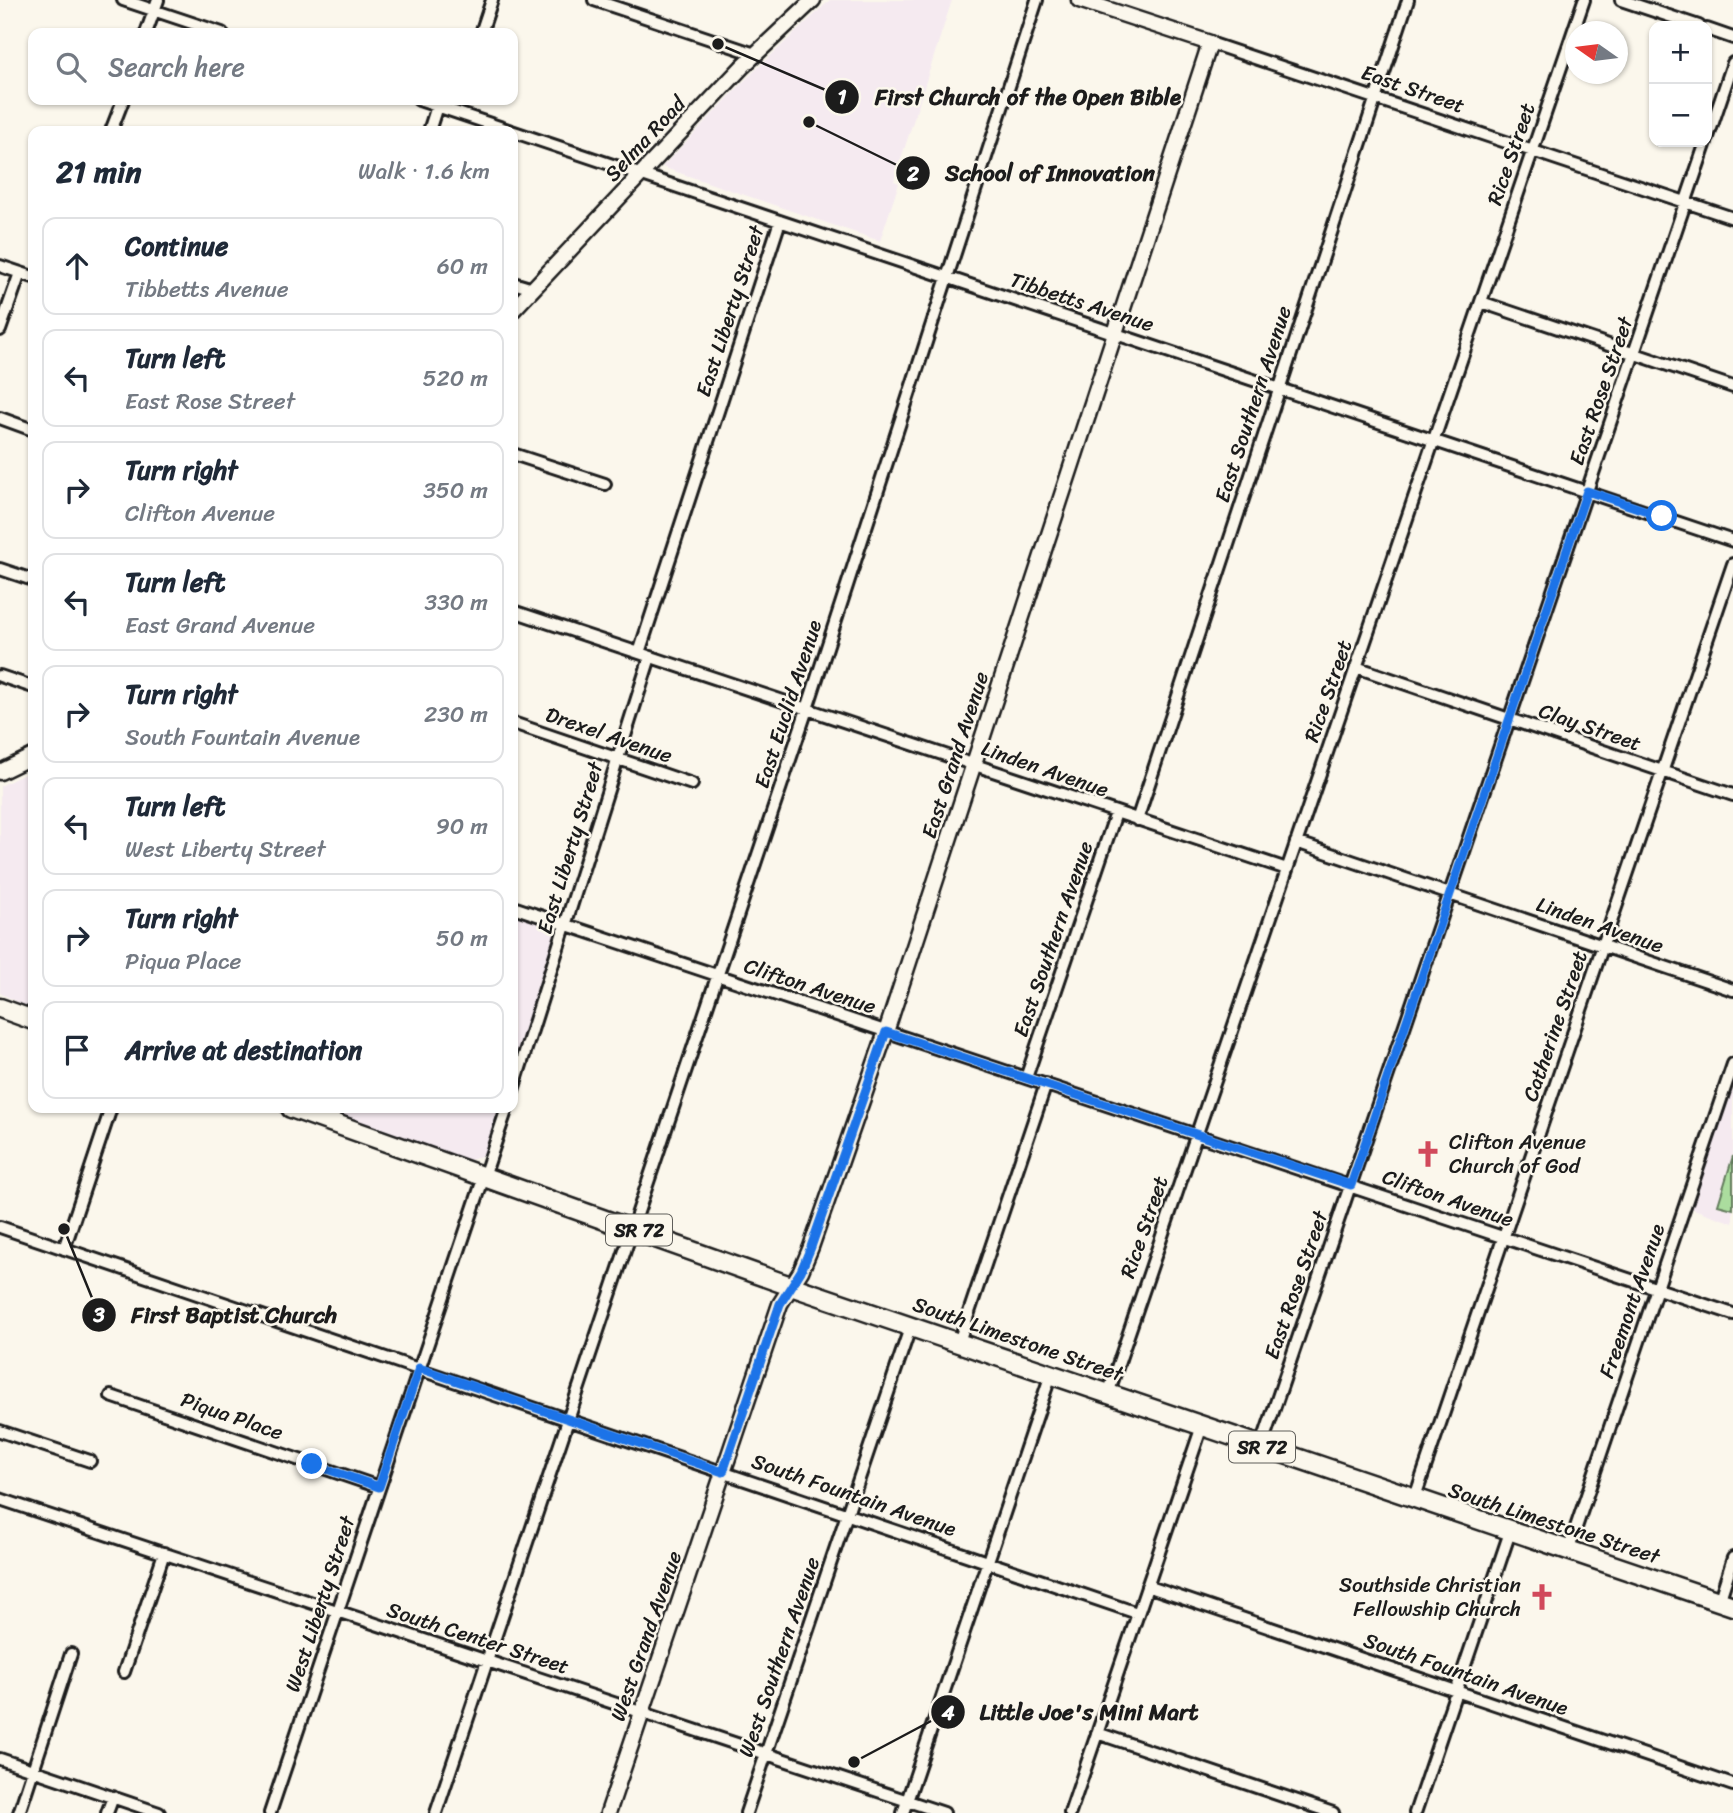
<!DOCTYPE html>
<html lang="en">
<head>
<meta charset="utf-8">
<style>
  body { margin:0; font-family:Sriracha,sans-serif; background:#f2f2f3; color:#1f2937 }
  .controls { position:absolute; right:21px; top:21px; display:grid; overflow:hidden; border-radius:14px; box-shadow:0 2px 5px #0004 }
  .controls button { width:63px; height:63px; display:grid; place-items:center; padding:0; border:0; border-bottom:2px solid #e0e1e3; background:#fff; color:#1f2937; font:35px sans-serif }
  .compass { position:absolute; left:1565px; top:21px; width:63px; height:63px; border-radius:50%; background:#fff; box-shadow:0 2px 5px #0004; rotate:284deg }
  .stop { position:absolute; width:21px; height:21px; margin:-16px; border:5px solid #1a73e8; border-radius:50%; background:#fff }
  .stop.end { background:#1a73e8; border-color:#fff; box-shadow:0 2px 7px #0008 }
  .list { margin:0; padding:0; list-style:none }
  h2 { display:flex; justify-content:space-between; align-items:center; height:91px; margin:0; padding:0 28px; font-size:30px }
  h2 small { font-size:23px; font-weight:400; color:#747a83 }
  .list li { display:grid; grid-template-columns:46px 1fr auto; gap:21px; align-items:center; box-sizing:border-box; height:98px; margin:0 14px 14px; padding:0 14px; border:2px solid #e0e1e3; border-radius:14px }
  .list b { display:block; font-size:26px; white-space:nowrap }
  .list p { margin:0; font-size:23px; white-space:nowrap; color:#747a83 }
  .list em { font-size:23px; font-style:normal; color:#747a83 }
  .icon { flex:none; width:38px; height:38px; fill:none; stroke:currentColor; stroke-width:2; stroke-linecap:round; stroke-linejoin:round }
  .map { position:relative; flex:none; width:1733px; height:1813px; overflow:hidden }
  .search { position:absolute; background:#fff; box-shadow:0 2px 5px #0004; left:28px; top:28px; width:490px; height:77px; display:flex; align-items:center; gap:18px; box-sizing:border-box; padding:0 24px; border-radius:14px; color:#747a83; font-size:26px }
  .panel { position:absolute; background:#fff; box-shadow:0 2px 5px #0004; left:28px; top:126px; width:490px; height:987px; border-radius:14px }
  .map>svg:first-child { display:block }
</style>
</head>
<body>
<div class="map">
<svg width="1733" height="1813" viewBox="0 0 1733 1813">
  <rect width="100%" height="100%" fill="#fbf7ec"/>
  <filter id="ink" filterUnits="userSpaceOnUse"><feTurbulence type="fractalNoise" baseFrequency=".0143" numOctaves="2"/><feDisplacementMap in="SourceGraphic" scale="14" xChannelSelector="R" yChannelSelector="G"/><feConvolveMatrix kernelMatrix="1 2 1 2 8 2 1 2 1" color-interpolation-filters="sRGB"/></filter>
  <g filter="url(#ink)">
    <path fill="#f5eaf0" d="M830,0H952L894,181L899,183L880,241L662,167L748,77Z
      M33,770V1010L0,993V786Z
      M513,915L553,928L556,935L513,1065Z
      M1733,1065V1223L1685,1206Z
      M316,1108H499L483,1155L470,1160Z"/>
    <path fill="#abdd9e" stroke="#647c5d" stroke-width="2" d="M1733,1156V1209L1718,1205Z"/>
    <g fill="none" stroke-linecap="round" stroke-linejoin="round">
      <defs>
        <path id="minor" d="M123,0L222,33
          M594,0L755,54
          M1621,0L1699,26
          M1707,29L1733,38
          M146,33L158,0
          M481,33L492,0
          M1210,43L1733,218
          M419,100L1733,541
          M111,131L123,100
          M429,131L437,106
          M1707,140L1733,63
          M0,266L33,277
          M513,283L533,289
          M1481,302L1733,387
          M0,330L20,273
          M0,418L33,430
          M513,454L605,484
          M0,569L33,580
          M513,611L1287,869
          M639,653L780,221
          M1356,667L1733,795
          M0,676L33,687
          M513,723L692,784
          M1137,820L1408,0
          M1296,842L1733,990
          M513,907L1733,1314
          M1026,1078L1116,813
          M513,1090L650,657
          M0,1227L1137,1613
          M64,1249L111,1108
          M959,1342L1046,1084
          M1108,1394L1584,0
          M111,1396L379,1487
          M0,1431L90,1461
          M1261,1447L1706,142
          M0,1499L944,1813
          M1414,1500L1733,564
          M1568,1551L1733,1064
          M1147,1586L1733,1785
          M1719,1602L1733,1558
          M124,1672L164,1553
          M1097,1733L1333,1813
          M0,1759L159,1813
          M19,1813L71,1654
          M107,1813L113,1797
          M270,1813L507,1108
          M436,1813L807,709L1037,0
          M746,1813L911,1325
          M903,1813L1051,1374
          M1070,1813L1202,1426
          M1415,1813L1510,1532"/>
        <path id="tertiary" d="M513,310L743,66L813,0
          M0,772L33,756
          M608,1813L780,1304L801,1271L811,1247L886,1032L1210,43L1079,0"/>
        <path id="primary" d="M0,1008L33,1020
          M291,1108L779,1282L1733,1606"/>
      </defs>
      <use href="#minor" stroke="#1c1c1c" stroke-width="16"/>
      <use href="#tertiary" stroke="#1c1c1c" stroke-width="19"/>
      <use href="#primary" stroke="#1c1c1c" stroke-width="23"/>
      <use href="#minor" stroke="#fbf7ec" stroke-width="10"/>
      <use href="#tertiary" stroke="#fbf7ec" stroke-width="14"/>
      <use href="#primary" stroke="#fbf7ec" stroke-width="18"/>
    </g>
  </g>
  <g fill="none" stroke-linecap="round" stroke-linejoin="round" filter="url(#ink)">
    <path stroke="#1a73e8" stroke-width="9" d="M312,1464L379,1487L419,1368L723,1472L780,1304L801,1271L811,1247L886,1032L1351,1185L1587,491L1662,516"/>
  </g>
  <defs>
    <symbol id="church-bare" viewBox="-9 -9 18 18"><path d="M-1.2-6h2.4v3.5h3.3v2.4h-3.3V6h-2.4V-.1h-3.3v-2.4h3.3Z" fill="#d1495b" stroke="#fbf7ec" stroke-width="2.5" paint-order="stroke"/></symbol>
  </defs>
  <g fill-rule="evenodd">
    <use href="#church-bare" x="1409" y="1135" width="38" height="38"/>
    <use href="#church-bare" x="1523" y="1578" width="38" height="38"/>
  </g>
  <g text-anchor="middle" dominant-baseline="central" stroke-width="5" stroke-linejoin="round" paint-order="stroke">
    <g fill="#fbf7ec" stroke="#5f5e5a" stroke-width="2">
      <rect x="606" y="1214.5" width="66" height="31" rx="5"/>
      <rect x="1229" y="1431.5" width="66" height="31" rx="5"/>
    </g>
    <g font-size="19" font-weight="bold" fill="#1c1c1c">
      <text x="639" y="1230">SR 72</text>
      <text x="1262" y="1447">SR 72</text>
    </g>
    <g font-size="21" fill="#1c1c1c" stroke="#fbf7ec">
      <text transform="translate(1413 89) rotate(19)">East Street</text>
      <text transform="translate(645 139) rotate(-47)">Selma Road</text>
      <text transform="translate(1511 154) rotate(-71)">Rice Street</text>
      <text transform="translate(1082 302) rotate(18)">Tibbetts Avenue</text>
      <text transform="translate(730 311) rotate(-72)">East Liberty Street</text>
      <text transform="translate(1601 391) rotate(-71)">East Rose Street</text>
      <text transform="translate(1253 404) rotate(-72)">East Southern Avenue</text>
      <text transform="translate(1328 691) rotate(-71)">Rice Street</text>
      <text transform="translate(788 704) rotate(-72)">East Euclid Avenue</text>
      <text transform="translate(1590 727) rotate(19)">Clay Street</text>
      <text transform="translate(609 735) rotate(19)">Drexel Avenue</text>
      <text transform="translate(955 755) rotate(-72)">East Grand Avenue</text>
      <text transform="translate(1045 769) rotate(19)">Linden Avenue</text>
      <text transform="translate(570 848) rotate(-73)">East Liberty Street</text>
      <text transform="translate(1600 925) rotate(19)">Linden Avenue</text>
      <text transform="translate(1053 939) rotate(-71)">East Southern Avenue</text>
      <text transform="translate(810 986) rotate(18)">Clifton Avenue</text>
      <text transform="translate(1555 1026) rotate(-71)">Catherine Street</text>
      <text transform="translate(1448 1198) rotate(19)">Clifton Avenue</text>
      <text transform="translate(1144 1227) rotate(-71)">Rice Street</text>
      <text transform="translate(1296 1285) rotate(-71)">East Rose Street</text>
      <text transform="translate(1632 1301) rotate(-71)">Freemont Avenue</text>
      <text transform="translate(1018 1339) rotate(19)">South Limestone Street</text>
      <text transform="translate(232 1416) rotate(19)">Piqua Place</text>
      <text transform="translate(854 1495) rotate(19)">South Fountain Avenue</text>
      <text transform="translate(1554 1523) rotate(18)">South Limestone Street</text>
      <text transform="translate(320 1604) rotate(-72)">West Liberty Street</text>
      <text transform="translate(646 1636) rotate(-71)">West Grand Avenue</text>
      <text transform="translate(478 1638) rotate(18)">South Center Street</text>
      <text transform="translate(779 1657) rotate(-71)">West Southern Avenue</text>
      <text transform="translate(1466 1674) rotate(19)">South Fountain Avenue</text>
    </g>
    <g font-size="21" fill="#1c1c1c" stroke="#fbf7ec" text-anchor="start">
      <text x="1449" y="1142">Clifton Avenue<tspan x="1449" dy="24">Church of God</tspan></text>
      <text x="1521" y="1585" text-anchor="end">Southside Christian<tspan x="1521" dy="24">Fellowship Church</tspan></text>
    </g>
  </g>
  <path fill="none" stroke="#1c1c1c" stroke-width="2.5" d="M718 44L842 97M809 122L913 173M64 1229L99 1315M854 1762L948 1712"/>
  <g fill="#1c1c1c" stroke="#fbf7ec" stroke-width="2.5">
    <circle cx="718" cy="44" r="7"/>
    <circle cx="809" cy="122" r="7"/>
    <circle cx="64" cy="1229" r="7"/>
    <circle cx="854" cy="1762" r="7"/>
    <circle cx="842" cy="97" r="18"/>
    <circle cx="913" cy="173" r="18"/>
    <circle cx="99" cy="1315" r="18"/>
    <circle cx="948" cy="1712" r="18"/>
  </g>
  <g font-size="21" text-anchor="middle" font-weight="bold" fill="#fff">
    <text x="842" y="104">1</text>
    <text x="913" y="181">2</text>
    <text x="99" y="1322">3</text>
    <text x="948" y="1720">4</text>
  </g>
  <g font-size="23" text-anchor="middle" font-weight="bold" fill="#1c1c1c" stroke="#fbf7ec" stroke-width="5" stroke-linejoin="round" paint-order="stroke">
    <text x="1028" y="105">First Church of the Open Bible</text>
    <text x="1050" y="181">School of Innovation</text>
    <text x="234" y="1323">First Baptist Church</text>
    <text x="1089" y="1720">Little Joe's Mini Mart</text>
  </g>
</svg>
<div class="controls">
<button>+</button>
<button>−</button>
</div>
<svg class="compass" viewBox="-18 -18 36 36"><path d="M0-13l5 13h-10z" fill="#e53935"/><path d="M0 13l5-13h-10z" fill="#747a83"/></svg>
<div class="stop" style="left:1662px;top:516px"></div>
<div class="stop end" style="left:312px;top:1464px"></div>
<div class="search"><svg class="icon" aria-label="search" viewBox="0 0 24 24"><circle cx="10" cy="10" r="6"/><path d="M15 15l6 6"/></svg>Search here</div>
<section class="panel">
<h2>21 min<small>Walk · 1.6 km</small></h2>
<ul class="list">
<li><svg class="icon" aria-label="ahead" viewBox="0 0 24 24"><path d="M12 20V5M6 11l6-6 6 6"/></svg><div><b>Continue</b><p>Tibbetts Avenue</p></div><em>60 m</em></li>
<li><svg class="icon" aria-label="left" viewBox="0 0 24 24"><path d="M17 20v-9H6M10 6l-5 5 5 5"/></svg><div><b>Turn left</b><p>East Rose Street</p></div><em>520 m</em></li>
<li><svg class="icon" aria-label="right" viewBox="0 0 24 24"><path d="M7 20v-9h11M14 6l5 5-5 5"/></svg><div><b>Turn right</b><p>Clifton Avenue</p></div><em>350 m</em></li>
<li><svg class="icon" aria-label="left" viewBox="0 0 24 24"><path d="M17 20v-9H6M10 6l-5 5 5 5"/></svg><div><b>Turn left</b><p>East Grand Avenue</p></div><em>330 m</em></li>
<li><svg class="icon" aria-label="right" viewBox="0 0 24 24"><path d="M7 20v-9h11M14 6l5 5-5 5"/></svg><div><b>Turn right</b><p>South Fountain Avenue</p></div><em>230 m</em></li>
<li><svg class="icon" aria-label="left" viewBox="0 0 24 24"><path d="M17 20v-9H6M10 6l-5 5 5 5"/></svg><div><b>Turn left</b><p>West Liberty Street</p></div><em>90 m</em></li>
<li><svg class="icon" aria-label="right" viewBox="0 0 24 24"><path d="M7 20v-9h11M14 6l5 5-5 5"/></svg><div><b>Turn right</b><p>Piqua Place</p></div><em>50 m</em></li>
<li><svg class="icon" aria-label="arrive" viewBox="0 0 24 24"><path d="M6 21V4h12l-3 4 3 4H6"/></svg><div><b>Arrive at destination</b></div></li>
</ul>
</section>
</div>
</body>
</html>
